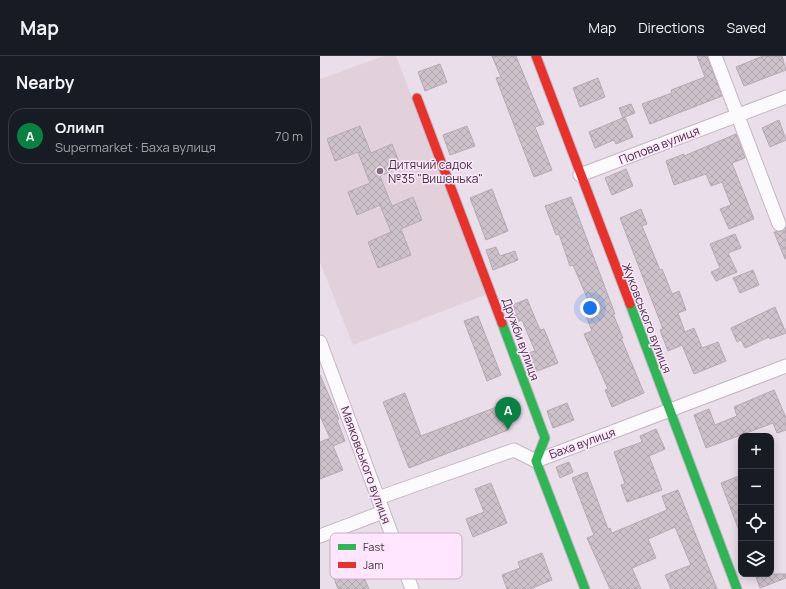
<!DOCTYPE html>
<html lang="en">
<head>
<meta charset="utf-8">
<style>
  body { margin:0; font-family:Manrope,sans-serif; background:#242831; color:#f1f3f6 }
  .controls { position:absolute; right:12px; bottom:12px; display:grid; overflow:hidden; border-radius:8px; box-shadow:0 2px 10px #0003 }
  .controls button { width:36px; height:36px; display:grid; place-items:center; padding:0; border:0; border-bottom:1px solid #363941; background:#171b24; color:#f1f3f6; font:20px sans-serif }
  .you { position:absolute; left:270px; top:252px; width:14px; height:14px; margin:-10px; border:3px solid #fff; border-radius:50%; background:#1a73e8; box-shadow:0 0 0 6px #1a73e833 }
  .badge { display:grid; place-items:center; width:26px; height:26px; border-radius:50%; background:#0b8043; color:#fff; font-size:13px; font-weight:700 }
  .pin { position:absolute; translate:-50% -33px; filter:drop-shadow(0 1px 2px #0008) }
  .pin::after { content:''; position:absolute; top:21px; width:14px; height:12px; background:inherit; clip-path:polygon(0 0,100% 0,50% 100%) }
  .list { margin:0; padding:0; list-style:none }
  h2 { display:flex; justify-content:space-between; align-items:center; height:52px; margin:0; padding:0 16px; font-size:17px }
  h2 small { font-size:13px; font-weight:400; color:#9ea1a6 }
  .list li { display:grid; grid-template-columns:26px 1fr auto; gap:12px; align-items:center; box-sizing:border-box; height:56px; margin:0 8px 8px; padding:0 8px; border:1px solid #363941; border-radius:16px }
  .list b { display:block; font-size:15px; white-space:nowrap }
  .list p { margin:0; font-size:13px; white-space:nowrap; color:#9ea1a6 }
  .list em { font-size:13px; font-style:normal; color:#9ea1a6 }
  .icon { flex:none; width:22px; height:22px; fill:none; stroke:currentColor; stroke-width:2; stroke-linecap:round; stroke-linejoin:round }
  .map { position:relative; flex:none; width:466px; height:533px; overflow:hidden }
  header { display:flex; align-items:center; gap:24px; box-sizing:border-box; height:56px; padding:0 20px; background:#171b24; border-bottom:1px solid #363941 }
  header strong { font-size:19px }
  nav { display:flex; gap:22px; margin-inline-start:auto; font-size:14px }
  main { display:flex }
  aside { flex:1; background:#171b24 }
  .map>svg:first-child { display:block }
</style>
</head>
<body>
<header>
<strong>Map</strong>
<nav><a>Map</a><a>Directions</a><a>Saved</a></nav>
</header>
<main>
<aside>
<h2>Nearby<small></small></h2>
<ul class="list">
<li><span class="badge">A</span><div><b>Олимп</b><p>Supermarket · Баха вулиця</p></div><em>70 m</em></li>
</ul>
</aside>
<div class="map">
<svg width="466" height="533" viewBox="0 0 466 533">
  <defs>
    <pattern id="building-cross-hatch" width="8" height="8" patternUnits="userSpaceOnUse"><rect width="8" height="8" fill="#cdc1ca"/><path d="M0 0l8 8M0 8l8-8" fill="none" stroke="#b1a6af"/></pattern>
  </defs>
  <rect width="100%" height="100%" fill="#ebdeeb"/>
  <path fill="#e2d0db" d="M64,0H76L168,238L33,289L0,206V23Z"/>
  <path fill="url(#building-cross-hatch)" stroke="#b5a9b2" d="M172,0H196L224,68L215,71L232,114L214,121L176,22L181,21Z
    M377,0H387L402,40L330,68L322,48L352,37L351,34L385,21Z
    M443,0H462L466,14L424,30L416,11Z
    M120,8L127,26L105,35L98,16Z
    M278,22L285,41L260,51L253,32Z
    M311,48L315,57L305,61L313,81L296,88L294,84L275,92L269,76L305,61L303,62L299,52Z
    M459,64L466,84L450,91L442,72Z
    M40,70L51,97L72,88L81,111L60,120L72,150L93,141L102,164L81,173L91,199L58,212L48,186L71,176L60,149L37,159L28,136L50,127L38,96L15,105L7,83Z
    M147,70L155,90L130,99L123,79Z
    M416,78L425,102L412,107L434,163L409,173L400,153L411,149L402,126L391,130L386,118L354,129L346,105L364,98V100Z
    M306,113L313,130L292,139L285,122Z
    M172,133L188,175L166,184L150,142Z
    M251,141L295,258H293L303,282H301L324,337L292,351L285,334L288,333L264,278L272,275L262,249L269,246L253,209L250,210L239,178L236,179L225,150Z
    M321,153L327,168L322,170L340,214L342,213L352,238L359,235L366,254L358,257L365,276L374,272L382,292L398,286L406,305L374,318L362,289L348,295L340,274L343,273L300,162Z
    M466,171V203H465L454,176L462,175Z
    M415,178L421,192L408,197L417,216L396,225L391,216L400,212L390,188Z
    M176,191L180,200L195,195L198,204L173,214L166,194Z
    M433,214L439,229L420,237L413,222Z
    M207,243L220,274L224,273L238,307L212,317L205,298L215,295L202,264L195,267L188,251Z
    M455,251L466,277L450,283L449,281L425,292L421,284L417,286L411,272Z
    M158,260L181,319L167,325L144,265Z
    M0,319L19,363L17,364L25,385L13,390L23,414L0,423V386L10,382L0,360Z
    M454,334L466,362V374L457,377L453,367L386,392L374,359L389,353L395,369L417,360L414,351Z
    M85,337L101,380L179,350L188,374L89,412L63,346Z
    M247,347L254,364L233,372L227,355Z
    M336,373L345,393L329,400L342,434L307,446L301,429L305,428L294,396L322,386L320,380Z
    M249,406L253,416L240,422L236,411Z
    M267,416L288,473L290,472L292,477L347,454L342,440L358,434L397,533H351L345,519L371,509L355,471L328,483L336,502L312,512L321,533H290L267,482L274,479L252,422Z
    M419,420L421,427L420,477L401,427Z
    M171,427L187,467L153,481L146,463L164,456L155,433Z
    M222,497L232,524L210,533H187L182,519L200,512L198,506Z
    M49,501L54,512L42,517L49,533H18L11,514Z
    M435,518H466V522L440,532Z"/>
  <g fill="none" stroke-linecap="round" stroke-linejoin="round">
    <defs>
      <path id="street" d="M395,0L459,168
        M260,119L466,41
        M0,286L92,533
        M58,442L194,394L216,405L466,310
        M0,480L63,456"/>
      <path id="fast" d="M310,248L417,533
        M182,267L225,382L216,405L265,533"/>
      <path id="jam" d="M216,0L310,248
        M97,42L182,267"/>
    </defs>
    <use href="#street" stroke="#c2b8c2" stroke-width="15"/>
    <use href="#fast" stroke="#c2b8c2" stroke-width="11"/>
    <use href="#jam" stroke="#c2b8c2" stroke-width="11"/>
    <use href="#street" stroke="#fcfafc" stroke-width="13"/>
    <use href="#fast" stroke="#30b455" stroke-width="9"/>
    <use href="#jam" stroke="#e5322d" stroke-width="9"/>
  </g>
  <circle fill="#7c717b" stroke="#ffe5fd" stroke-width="1.5" cx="60" cy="115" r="4"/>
  <g text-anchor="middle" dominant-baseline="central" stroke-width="3" stroke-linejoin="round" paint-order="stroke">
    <g font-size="12" fill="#40363f" stroke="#ffe5fd">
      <text transform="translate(339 89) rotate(-21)">Попова вулиця</text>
      <text transform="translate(327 262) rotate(69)">Жуковського вулиця</text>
      <text transform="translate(201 283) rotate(70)">Дружби вулиця</text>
      <text transform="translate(262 387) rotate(-20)">Баха вулиця</text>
      <text transform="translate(46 409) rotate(70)">Маяковського вулиця</text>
    </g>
    <g font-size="12" fill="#40363f" stroke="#ffe5fd" text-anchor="start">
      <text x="68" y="108">Дитячий садок<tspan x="68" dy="14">№35 "Вишенька"</tspan></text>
    </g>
  </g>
  <rect x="10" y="477" width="132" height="46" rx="6" fill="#ffe5fd" stroke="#c6b0c4" stroke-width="1"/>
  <rect x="18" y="488" width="18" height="6" fill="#30b455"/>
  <rect x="18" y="506" width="18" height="6" fill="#e5322d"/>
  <g font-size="11" fill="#40363f">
    <text x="43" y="495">Fast</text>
    <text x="43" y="513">Jam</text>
  </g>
</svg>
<div class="controls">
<button>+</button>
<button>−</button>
<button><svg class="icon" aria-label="locate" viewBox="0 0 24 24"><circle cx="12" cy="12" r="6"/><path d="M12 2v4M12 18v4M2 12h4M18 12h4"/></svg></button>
<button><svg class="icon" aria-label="layers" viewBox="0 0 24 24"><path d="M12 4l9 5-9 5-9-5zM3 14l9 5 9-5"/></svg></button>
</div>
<div class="you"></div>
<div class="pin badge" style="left:188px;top:374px">A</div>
</div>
</main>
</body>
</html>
